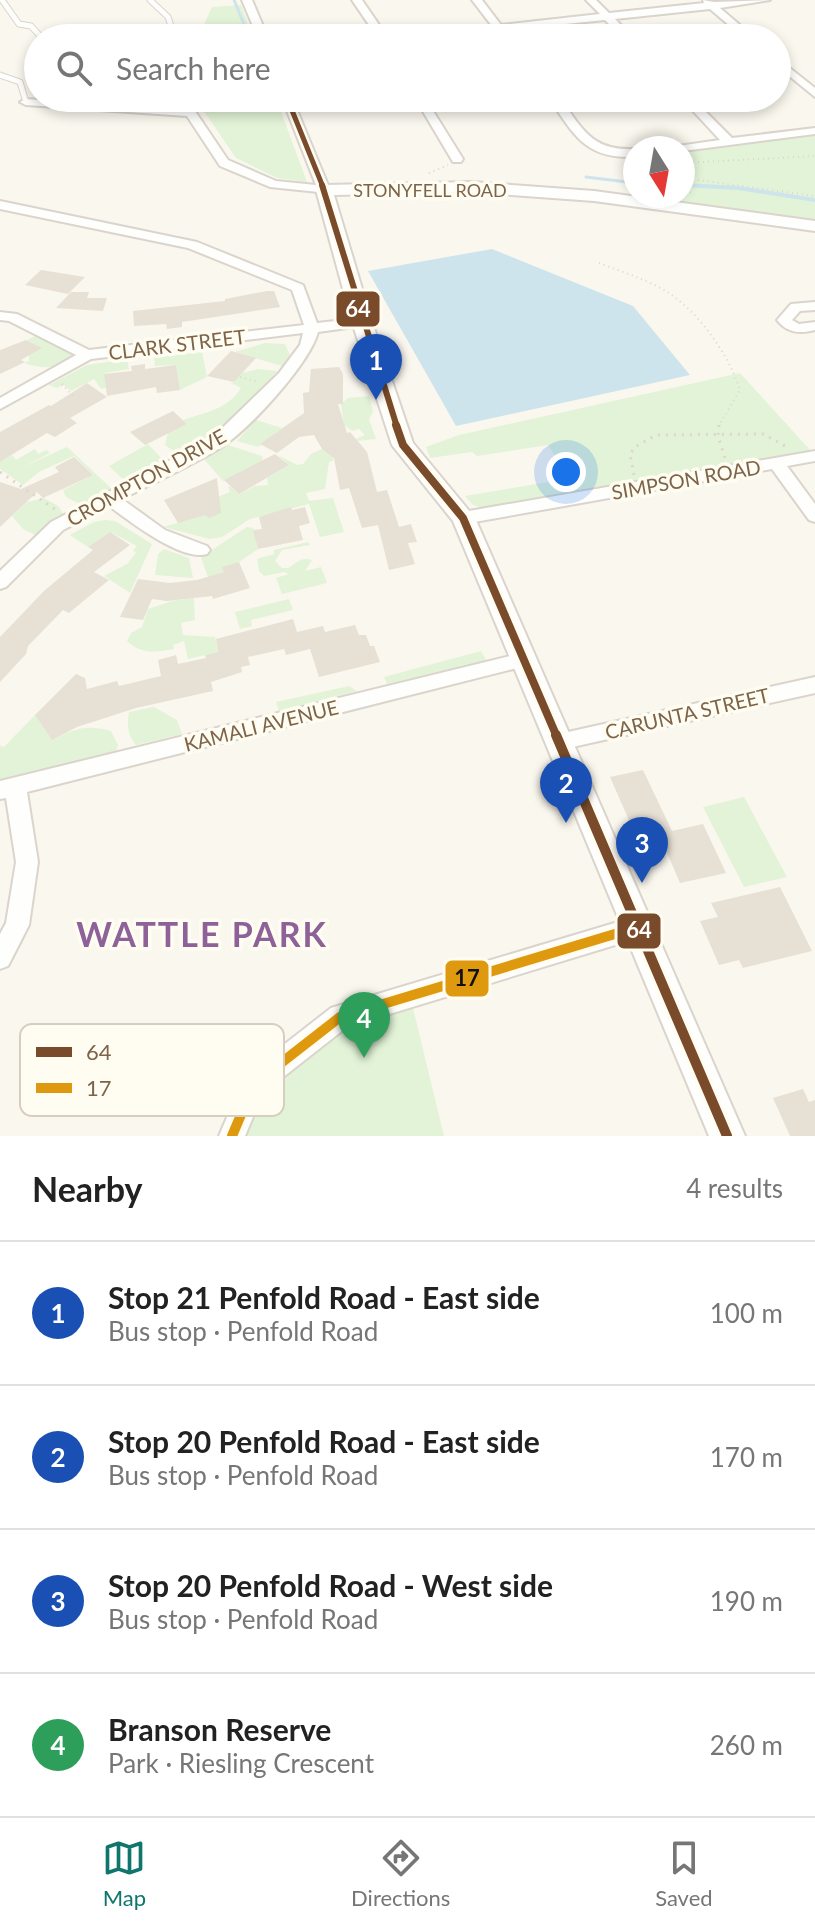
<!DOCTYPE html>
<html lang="en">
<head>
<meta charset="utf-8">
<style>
  body { margin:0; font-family:Lato,sans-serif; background:#f2f2f2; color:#222 }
  .compass { position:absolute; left:623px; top:136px; width:72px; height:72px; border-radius:50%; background:#fff; box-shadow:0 4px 12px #0003; rotate:169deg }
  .you { position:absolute; left:566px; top:472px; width:28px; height:28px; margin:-20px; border:6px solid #fff; border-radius:50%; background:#1a73e8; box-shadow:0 0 0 12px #1a73e833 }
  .badge { display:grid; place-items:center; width:52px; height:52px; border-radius:50%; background:#0f766e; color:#fff; font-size:26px; font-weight:700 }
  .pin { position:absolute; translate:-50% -66px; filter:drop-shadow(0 2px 4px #0008) }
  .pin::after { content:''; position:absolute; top:42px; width:28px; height:24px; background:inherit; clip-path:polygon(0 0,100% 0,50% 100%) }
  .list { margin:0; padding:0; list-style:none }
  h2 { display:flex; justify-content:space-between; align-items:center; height:104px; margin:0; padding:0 32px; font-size:34px }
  h2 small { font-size:26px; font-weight:400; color:#767676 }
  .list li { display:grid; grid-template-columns:52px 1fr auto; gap:24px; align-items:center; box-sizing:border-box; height:144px; padding:0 32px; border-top:2px solid #e0e0e0 }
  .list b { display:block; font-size:30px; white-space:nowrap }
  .list p { margin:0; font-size:26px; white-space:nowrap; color:#767676 }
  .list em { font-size:26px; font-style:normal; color:#767676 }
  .icon { flex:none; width:44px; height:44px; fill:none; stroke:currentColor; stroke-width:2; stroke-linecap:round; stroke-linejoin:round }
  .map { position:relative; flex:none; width:815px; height:1136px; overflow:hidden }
  .search { position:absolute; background:#fff; box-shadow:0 4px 12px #0003; left:24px; right:24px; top:24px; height:88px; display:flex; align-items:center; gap:20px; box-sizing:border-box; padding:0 28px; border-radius:44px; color:#767676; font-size:30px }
  .sheet { height:680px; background:#fff }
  nav { display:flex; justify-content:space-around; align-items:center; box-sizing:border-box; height:112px; border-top:2px solid #e0e0e0; background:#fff; font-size:22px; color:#767676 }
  nav a { display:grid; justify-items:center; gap:4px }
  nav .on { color:#0f766e }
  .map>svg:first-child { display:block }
</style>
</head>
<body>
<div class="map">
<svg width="815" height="1136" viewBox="0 0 815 1136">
  <rect width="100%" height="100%" fill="#faf7ee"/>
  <path fill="#e2f3d7" d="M241,5L254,38H198L212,7Z
    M195,98H276L307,182L277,178L236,158Z
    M815,134V222L674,203L669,196H683V151Z
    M40,334L71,350V357C57,370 42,369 24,363L29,361V355L41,348L27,340Z
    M265,343L285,344L290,355L282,366L235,352Z
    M202,352L207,377L180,390L176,365L155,366L154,358Z
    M127,359L129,369L105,373L106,388L101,389L94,379L71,391L64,385L57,388L49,385L87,365Z
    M258,369L277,371L223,429L178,454L165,445L168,433L187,424L183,420C206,412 227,410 241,388L229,382L233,383L242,373Z
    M740,373L811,451L482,508L473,505L465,496L561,480L566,474L548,445L477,456L472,452L430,458L426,447L459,435Z
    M369,396L373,412L369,419L376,439L357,441L356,439L365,435L359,429L352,431L344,425L341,404L348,398Z
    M256,420L282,428L258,447L237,441Z
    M148,444L164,461L126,482L109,466Z
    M228,445L262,456L263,462L223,481L203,458Z
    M67,447L112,489L82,505L66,497L63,490L93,475L74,456L39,472L23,485L0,469V462L12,455L16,460L35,449L38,454L46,450L50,453L23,467Z
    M322,449L329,451L334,460L329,462L325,489L306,493L309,501L333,498L344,532L320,537L309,504L250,519L222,537L210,539L163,527L194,518L189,508L230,492L228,487L230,486L239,494L255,486L268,485L267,478L289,465L278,455L297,465L303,464L311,454Z
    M44,498L58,506L64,515L37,536L23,529L12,516L27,502Z
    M105,520L115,521L152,544L130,593L104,576L127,564L136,553L133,550L137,546L110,532L88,547L70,535L94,522Z
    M247,527L253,528L258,549L239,562L224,567V572L208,577L201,557Z
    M308,542L310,545L282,550L275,561L282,568H288C296,564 300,556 312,560L305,571L321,567L327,583L282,594L276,578L289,574L284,572L264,576L259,571L257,559L274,554V550Z
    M164,549L189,558L193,578L155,575L158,554Z
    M194,598L195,620L181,623L183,635L215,637L218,652L188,659L184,641L173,645L174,649C155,652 142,655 127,641L131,633L142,627L148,609L172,601Z
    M289,599L293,610L251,620L252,626L240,629L235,612Z
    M481,651L486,660L387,684L384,677Z
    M349,686L357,691L279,711L276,702Z
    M154,707L177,720L182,734L136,745C127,734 127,725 129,712Z
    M35,715L52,740C74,729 86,724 111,731L118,745L116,751L0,780V746L4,747Z
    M744,797L787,877L744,887L703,807Z
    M412,1004L444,1136H243L261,1092L344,1024Z"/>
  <path fill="#cee4ec" d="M492,249L633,306L690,375L456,426L368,271Z"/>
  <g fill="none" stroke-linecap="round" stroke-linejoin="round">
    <path stroke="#cee4ec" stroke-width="3" d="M234,0L246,29
      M586,177L635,183
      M683,185L720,187"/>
    <path stroke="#cee4ec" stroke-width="4" d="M683,185L738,188L815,200"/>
  </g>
  <path fill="#e7e0d5" d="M41,270L85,277L68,294L25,285Z
    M267,291H274L280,307L182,322V327L167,329L166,324L134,326L133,311L225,301V299Z
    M71,292H89L87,298H107L103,311L56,308Z
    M26,340L42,348L21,360L25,362L0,374V350Z
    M231,351L256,358L234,382L207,376Z
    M145,364V369L176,365L180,390L157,393L156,387L107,396L104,374L132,371L131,366Z
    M339,367L343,374V404H338L347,433L350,432L367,452L377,492L387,490L399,527L411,524L417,542L408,543L415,564L389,570L378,525L362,528L349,488L340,490L334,458L322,449L314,435L299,437L277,453L260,444L304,413L303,393L309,392L311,369Z
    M87,383L107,397L70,418L77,423L55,437L47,433L0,462V432L49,405L51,406Z
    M173,411L187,424L145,445L130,432Z
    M275,454L289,465L239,494L224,480Z
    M74,457L93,475L43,498L37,492L0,527V482L21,489L59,472L55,467Z
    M217,478L221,513L209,518L205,515L178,523L164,500Z
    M291,507L292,510L305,507L310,523L299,526L303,540L258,549L253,530L262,529L259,517Z
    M110,532L130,545L94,572L109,580L69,613L63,610L28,646L26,654L0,682V637L44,591L93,550L88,547Z
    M239,562L250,588L213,599L212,596L167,601L152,599L143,620L120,617L138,579L170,583L197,580L224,572L222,567Z
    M293,619L297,632L323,626L325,632L355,625L359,635H366L370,646H374L380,662L319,677L310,649L286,655L284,649L248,657L250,665L241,667L242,672L211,682L213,691L136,708L77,727L52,740L35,715L76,674L85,678L87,689L117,681L119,686L161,676L158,660L176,655L178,664L206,658L205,655L218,652L216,639Z
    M643,770L672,831L703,824L726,873L680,883L654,822L632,827L610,777Z
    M780,887L812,951L743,968L739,960L719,965L700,921L718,917L711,903Z
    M803,1089L809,1102L815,1100V1136H790L773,1098Z"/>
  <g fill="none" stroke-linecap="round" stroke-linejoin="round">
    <defs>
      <path id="service" d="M2,0L19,24L31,26L42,38
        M150,0L168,17L175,38
        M0,75L20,82L26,102
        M184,98L191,113"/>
      <path id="minor" d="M242,0H252L268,38H258Z
        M352,0H362L388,38H378Z
        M472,0H482L501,25L600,14L586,0H596L609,13L704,3L703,0L714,2L770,0L720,8L755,38H744L710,9L615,19L633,38H622L605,20L506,30L509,38H501L496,31L430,38H396L401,35L492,26Z
        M777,58L815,88V97L777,66Z
        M282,98H292L330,190L328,193L270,187L220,166L187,116L26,105L20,102L26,99L195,111L228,160L276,181L316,185Z
        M415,98H425L463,159L461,162H453Z
        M549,98H560C583,130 592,151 635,149V157C585,159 574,135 549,98Z
        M681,98H692L732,138L815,128V134L683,151V148H676L678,146L720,140Z
        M0,201L197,242L303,285L317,323L362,318L369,322L362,326L318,332C310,363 249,430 220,448C189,467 155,482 122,499L165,530L207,546L210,550L207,554C182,562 129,521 109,506L63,530L6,587L0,589V571L51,522L211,439L279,373L300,345L303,333L91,359L0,409V398L76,355L9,321L0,320V312L17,314L89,350L304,325L292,290L188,248L0,209Z
        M815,302V310L800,311L792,320L799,324L815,322V330C800,334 787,333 777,320L791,304Z
        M815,451V461L787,466L815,504V522L809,520L772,469L463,524L454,518L463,512Z
        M522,653L529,655L532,660L529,665L27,792L38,862L29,925L8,966L0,969V934L6,923L16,862L6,798L0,799V781Z
        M815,677V693L559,750L552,748L549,742L552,736L559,734Z
        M638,916L646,919L650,927L646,935L638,938L347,1027L263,1093L245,1136H219L245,1075L331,1008Z"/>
      <path id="tertiary" d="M472,182L594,191L815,221V231L594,201L472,192L334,195L372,322L413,443L475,518L745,1136H709L453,521L392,445L352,322L316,190L324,185Z"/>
    </defs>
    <use href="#service" stroke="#dad4cc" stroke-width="7"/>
    <use href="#minor" stroke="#dad4cc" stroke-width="4"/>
    <use href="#tertiary" stroke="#dad4cc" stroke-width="4"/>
    <path stroke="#ddd6ce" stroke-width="2" stroke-dasharray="1 4" stroke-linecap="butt" d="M683,163L815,156
      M429,173L448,165
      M683,178L815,196
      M683,185L692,194
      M599,263C622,272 646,279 667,292C699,312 729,355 740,390L718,427
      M240,377L259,382
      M62,384L73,396"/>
    <path stroke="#ddd6ce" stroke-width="3" stroke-dasharray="2 6" stroke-linecap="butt" d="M719,425L718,436L725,458
      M0,472L56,510
      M634,475L630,454L635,447L656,435L763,434L787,447"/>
    <use href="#service" stroke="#fefefc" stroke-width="5"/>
    <use href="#minor" fill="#fefefc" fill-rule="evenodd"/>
    <use href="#tertiary" fill="#fefefc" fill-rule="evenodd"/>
    <defs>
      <path id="bus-1-far3" d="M287,98L323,187"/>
      <path id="bus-1-far2" d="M322,185L397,427"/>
      <path id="bus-1-far1" d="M396,425L403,445L463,518L557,737"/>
      <path id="bus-1" d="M556,735L727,1136"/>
      <path id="bus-2" d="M232,1136L254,1084L340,1017L638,927"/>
    </defs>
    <use href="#bus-1-far3" stroke="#fffcf2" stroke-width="9"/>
    <use href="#bus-1-far2" stroke="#fffcf2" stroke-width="11"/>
    <use href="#bus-1-far1" stroke="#fffcf2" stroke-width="14"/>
    <use href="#bus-1" stroke="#fffcf2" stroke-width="16"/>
    <use href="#bus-2" stroke="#fffcf2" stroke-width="16"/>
    <use href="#bus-1-far3" stroke="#7a4b2a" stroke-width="5"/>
    <use href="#bus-1-far2" stroke="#7a4b2a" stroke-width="6"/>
    <use href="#bus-1-far1" stroke="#7a4b2a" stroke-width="8"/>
    <use href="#bus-1" stroke="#7a4b2a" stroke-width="10"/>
    <use href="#bus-2" stroke="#df990f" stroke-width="10"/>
  </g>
  <g text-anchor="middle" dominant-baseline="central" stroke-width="7" stroke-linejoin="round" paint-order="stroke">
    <g font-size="18" fill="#7d6449" stroke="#fffcf2">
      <text x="430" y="190">STONYFELL ROAD</text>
    </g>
    <g font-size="20" fill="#7d6449" stroke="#fffcf2">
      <text transform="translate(177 344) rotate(-7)">CLARK STREET</text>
      <text transform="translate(146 477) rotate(-29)">CROMPTON DRIVE</text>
      <text transform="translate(686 479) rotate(-10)">SIMPSON ROAD</text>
      <text transform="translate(687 713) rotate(-13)">CARUNTA STREET</text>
      <text transform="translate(261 725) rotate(-14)">KAMALI AVENUE</text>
    </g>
    <g font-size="34" font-weight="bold" letter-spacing="2" fill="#8e6199" stroke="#fffcf2">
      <text x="202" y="933">WATTLE PARK</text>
    </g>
  </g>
  <rect x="20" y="1024" width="264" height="92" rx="12" fill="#fffcf2" stroke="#d8cebf" stroke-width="2"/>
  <rect x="36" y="1047" width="36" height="10" fill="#7a4b2a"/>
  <rect x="36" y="1083" width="36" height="10" fill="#df990f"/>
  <g font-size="22" fill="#7d6449">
    <text x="86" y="1060">64</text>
    <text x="86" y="1096">17</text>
  </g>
  <g stroke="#fffcf2" stroke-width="3">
    <rect x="335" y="290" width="46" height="38" rx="8" fill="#7a4b2a"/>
    <rect x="616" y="912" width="46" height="38" rx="8" fill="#7a4b2a"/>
    <rect x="444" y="959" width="46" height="39" rx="8" fill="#df990f"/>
  </g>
  <g font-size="22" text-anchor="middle" font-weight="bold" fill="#fff">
    <text x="358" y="317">64</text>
    <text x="639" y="938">64</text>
  </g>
  <g font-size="22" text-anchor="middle" font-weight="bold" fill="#111">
    <text x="467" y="986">17</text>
  </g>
</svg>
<svg class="compass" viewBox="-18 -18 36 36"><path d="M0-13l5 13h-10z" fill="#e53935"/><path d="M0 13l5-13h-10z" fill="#767676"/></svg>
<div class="you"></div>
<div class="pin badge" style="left:376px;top:400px;background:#1a4fb4">1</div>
<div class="pin badge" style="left:566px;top:823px;background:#1a4fb4">2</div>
<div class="pin badge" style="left:642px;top:883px;background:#1a4fb4">3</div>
<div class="pin badge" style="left:364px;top:1058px;background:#2e9e5b">4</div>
<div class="search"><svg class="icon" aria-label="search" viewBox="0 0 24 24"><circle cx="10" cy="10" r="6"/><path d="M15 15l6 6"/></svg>Search here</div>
</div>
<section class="sheet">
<h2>Nearby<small>4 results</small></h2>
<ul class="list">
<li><span class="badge" style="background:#1a4fb4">1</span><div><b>Stop 21 Penfold Road - East side</b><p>Bus stop · Penfold Road</p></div><em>100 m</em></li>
<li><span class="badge" style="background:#1a4fb4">2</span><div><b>Stop 20 Penfold Road - East side</b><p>Bus stop · Penfold Road</p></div><em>170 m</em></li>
<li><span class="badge" style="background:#1a4fb4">3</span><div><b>Stop 20 Penfold Road - West side</b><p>Bus stop · Penfold Road</p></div><em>190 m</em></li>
<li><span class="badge" style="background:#2e9e5b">4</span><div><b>Branson Reserve</b><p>Park · Riesling Crescent</p></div><em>260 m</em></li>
</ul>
</section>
<nav>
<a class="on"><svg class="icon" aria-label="map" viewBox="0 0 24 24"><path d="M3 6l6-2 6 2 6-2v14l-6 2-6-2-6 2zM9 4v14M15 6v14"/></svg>Map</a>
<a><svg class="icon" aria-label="directions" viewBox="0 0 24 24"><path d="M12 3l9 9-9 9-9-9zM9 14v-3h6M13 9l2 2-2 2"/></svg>Directions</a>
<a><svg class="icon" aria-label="saved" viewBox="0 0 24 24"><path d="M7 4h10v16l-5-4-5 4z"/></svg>Saved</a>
</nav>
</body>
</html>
